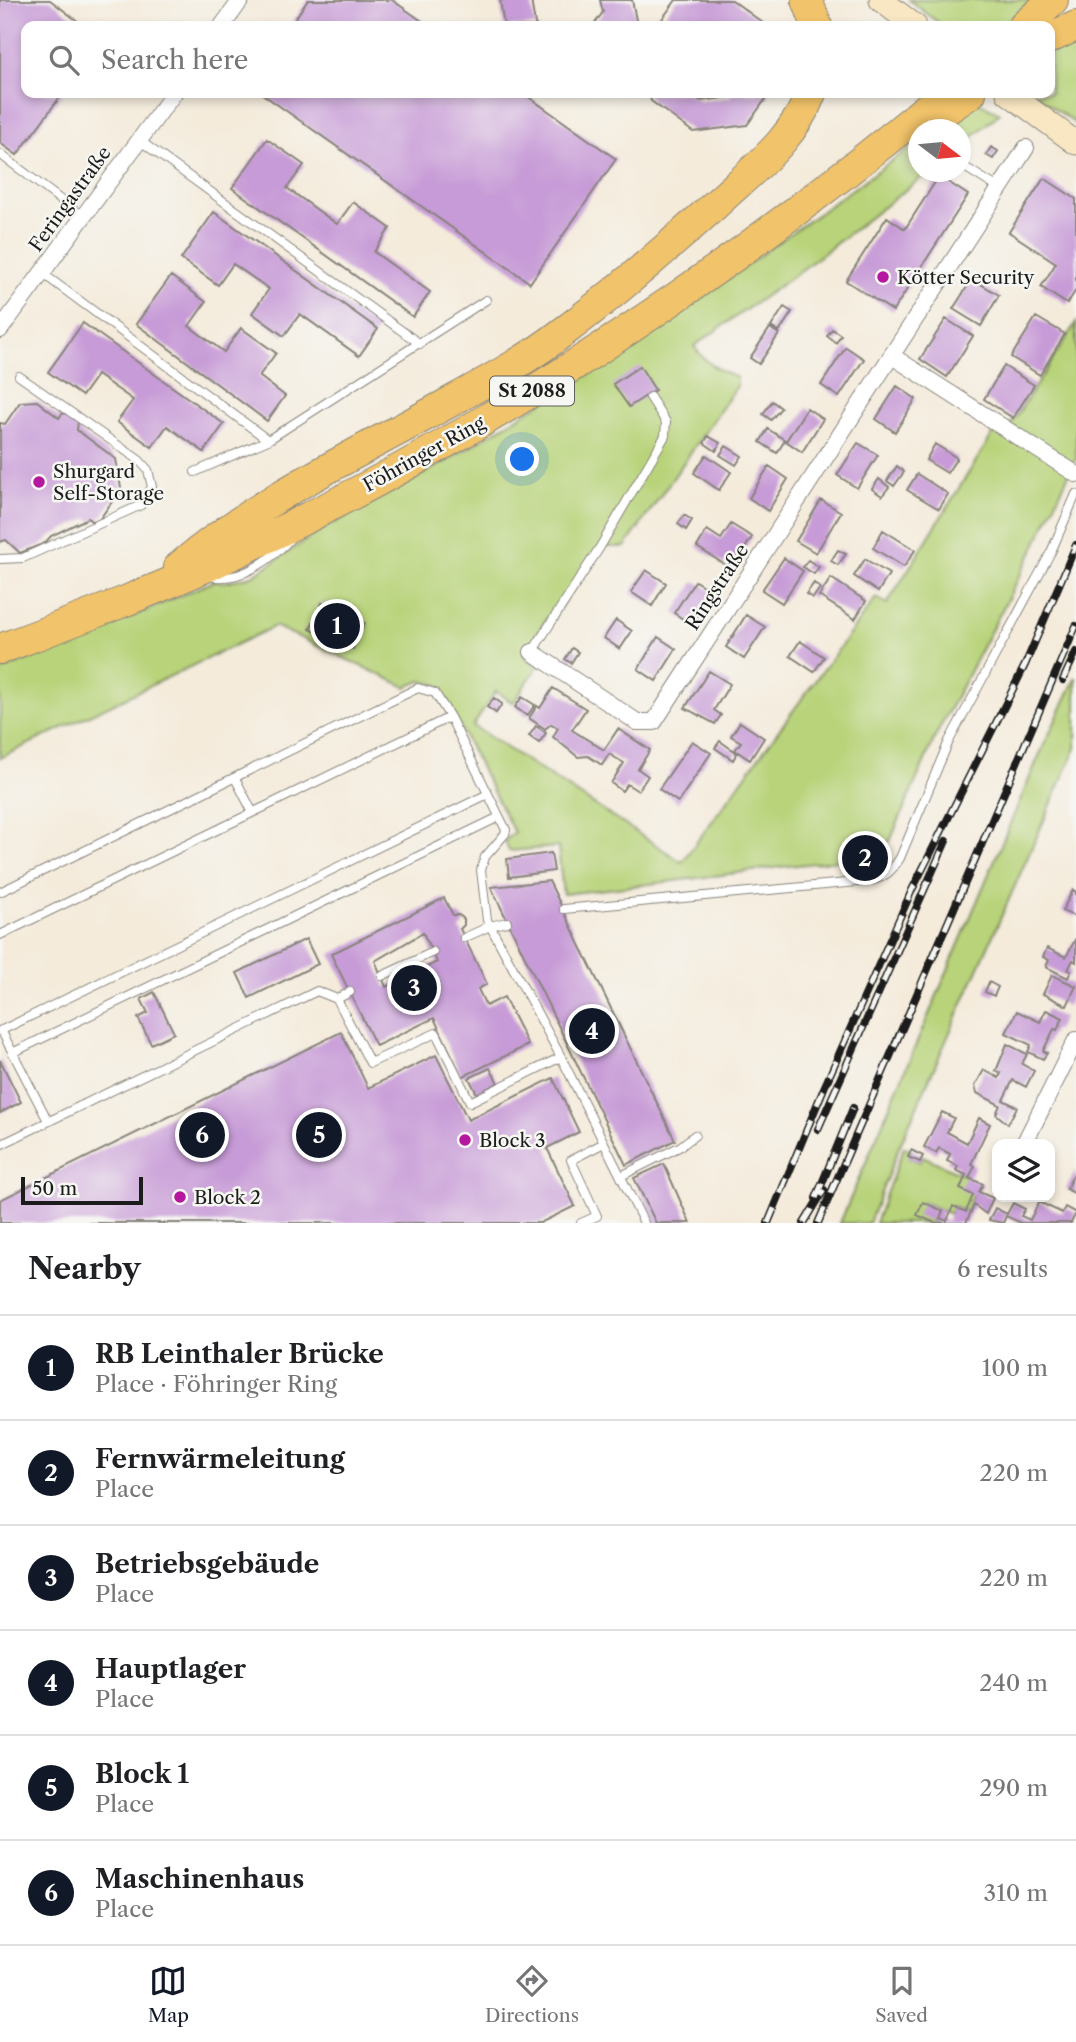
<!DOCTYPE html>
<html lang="en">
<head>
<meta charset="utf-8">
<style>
  body { margin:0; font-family:"Libre Caslon Text",serif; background:#f2f2f2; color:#202124 }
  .controls { position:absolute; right:21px; bottom:21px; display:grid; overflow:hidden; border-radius:14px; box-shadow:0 4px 10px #0003 }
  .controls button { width:63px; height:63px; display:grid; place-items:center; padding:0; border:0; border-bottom:2px solid #e0e0e0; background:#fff; color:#202124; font:35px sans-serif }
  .compass { position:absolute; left:908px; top:119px; width:63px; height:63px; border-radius:50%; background:#fff; box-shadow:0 4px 10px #0003; rotate:106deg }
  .scale { position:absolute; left:21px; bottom:18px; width:122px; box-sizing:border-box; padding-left:7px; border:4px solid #1c1c1c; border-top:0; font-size:19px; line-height:24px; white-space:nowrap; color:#1c1c1c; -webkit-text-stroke:5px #f6f6f2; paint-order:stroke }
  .you { position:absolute; left:523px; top:460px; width:24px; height:24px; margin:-18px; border:5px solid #fff; border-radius:50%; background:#1a73e8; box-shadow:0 0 0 10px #1a73e833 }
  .badge { display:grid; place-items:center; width:46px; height:46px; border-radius:50%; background:#111827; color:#fff; font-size:23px; font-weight:700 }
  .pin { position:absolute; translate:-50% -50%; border:4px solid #fff; box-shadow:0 2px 7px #0006 }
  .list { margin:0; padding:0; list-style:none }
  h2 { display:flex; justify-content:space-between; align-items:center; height:91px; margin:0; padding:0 28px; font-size:30px }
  h2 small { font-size:23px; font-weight:400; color:#757577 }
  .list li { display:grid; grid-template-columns:46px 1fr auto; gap:21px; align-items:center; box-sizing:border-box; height:105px; padding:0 28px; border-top:2px solid #e0e0e0 }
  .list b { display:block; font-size:26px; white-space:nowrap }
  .list p { margin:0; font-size:23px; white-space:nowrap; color:#757577 }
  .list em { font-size:23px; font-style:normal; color:#757577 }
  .icon { flex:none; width:38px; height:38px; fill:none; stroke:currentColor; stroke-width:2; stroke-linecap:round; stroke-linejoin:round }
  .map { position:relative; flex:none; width:1076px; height:1223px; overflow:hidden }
  .search { position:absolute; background:#fff; box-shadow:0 4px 10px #0003; left:21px; right:21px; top:21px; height:77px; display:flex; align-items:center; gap:18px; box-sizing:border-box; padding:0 24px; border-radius:14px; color:#757577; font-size:26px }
  .sheet { height:721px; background:#fff }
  nav { display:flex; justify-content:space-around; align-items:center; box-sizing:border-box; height:98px; border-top:2px solid #e0e0e0; background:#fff; font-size:19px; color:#757577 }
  nav a { display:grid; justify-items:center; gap:4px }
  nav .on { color:#111827 }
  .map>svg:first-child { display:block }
</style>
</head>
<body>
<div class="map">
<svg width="1076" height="1223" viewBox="0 0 1076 1223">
  <rect width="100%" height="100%" fill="#f6f6f2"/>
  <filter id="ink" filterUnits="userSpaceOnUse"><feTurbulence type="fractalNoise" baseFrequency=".0143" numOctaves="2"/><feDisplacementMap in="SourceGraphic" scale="14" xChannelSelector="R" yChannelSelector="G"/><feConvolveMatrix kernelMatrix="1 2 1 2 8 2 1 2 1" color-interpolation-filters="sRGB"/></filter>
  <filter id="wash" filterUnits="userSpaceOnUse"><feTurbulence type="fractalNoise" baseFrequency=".00686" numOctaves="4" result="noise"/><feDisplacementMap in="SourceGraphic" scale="28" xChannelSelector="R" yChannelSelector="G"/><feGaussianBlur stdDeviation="1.57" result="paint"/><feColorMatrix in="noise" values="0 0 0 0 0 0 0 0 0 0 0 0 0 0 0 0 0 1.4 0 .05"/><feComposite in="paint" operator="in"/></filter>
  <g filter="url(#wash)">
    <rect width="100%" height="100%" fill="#f4ebdb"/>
    <path fill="#b8d379" stroke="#6a784a" stroke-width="2" d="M909,0H1032L1002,26H943Z
      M1076,37V124L1033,93H1050V49Z
      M976,101L1000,113L961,146L960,130H937Z
      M918,142V172H929L791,278L694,346C705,363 718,370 737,378V386L625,547H600L551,621L546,619L524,656L538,666L513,703L496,691L473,726L682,862L876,598L887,604L999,424L1008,429L1076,323V459L1036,545L936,735L890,841C861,862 816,862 781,867C709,877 636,886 563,894L558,847L509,851L505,841L514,832L438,685L421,681L406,687L275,626L0,758V671L94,633L214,581L225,582L252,576L323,529L445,462L631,348Z
      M1076,677V748L899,1147L869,1223H840L1039,756Z
      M904,1147L911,1150L909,1157L920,1162L923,1156L966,1176L973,1195L966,1212L953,1206L950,1214L923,1202L935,1223H875Z"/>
    <g id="blocks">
      <path fill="#c79bd7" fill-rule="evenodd" d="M0,0H50L84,26H26V93H63L17,155L0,143Z
        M308,0H392L429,26H290Z
        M500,0H531L535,24L537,26H504Z
        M600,0H632L636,20L631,26H593L603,12Z
        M676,0H732L767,26H657Z
        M261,93H523L616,159L530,283Z
        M649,93H689L701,101L730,97L733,93H770L747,125L693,132L651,101Z
        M267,139L304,165L287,188L337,224L353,202L390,228L374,252L430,292L413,317L232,188Z
        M991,147L998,151L993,159L986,155Z
        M939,176L968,195L893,311L846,281L887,217L905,229Z
        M1044,178L1076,199V290L1067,304L1041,287L1056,263L1009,232Z
        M214,212L378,329L359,356L300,314L284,336L252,313L269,289L233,264L218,285L181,259Z
        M171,276L206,302L189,326L224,352L241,328L276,353L259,376L285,396L267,421L136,324Z
        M972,279L999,295L981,326L953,309Z
        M784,307L792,312L779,332L771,327Z
        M1036,317L1065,334L1040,375L1011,357Z
        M946,319L973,336L947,377L920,359Z
        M83,323L224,424L204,452L167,426L152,447L117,422L133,400L97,375L82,396L48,372Z
        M770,328L779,334L759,364L750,358Z
        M832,329L841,335L836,343L827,336Z
        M846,347L864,359L839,397L821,385Z
        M640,366L655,390L629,407L613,384Z
        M1004,366L1034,385L1013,418L984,399Z
        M897,386L916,399L895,432L876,419Z
        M37,401L59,418L62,414L66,413L78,421L77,430L116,459L122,494L113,495L114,499L99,520L91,521L88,518L51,536L45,543L20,553L6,540L0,542V423L5,424L20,402Z
        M772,401L781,408L771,420L763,414Z
        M807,408L823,419L802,452L786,441Z
        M768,429L785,440L777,453L760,442Z
        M708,436L720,443L716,451L704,443Z
        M858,443L878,455L857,488L837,475Z
        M935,444L957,458L947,473L926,460Z
        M726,446L742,456L736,465L720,455Z
        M706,455L731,472L719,490L694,473Z
        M769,466L788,479L768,511L749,498Z
        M897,466L904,472L894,486L887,481Z
        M917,474L948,494L939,509L907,490Z
        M879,479L889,487L882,496L872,489Z
        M821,500L841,512L816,553L796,541Z
        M684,515L692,520L686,530L678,524Z
        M731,524L752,537L732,569L697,547L707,530L721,539Z
        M883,530L915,550L904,567L873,548Z
        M838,550L846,554L838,565L831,561Z
        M784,558L803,571L782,603L762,590Z
        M865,559L889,574L878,592L854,576Z
        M808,560L819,567L814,574L803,567Z
        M646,570L666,583L652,606L631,592Z
        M831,578L866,601L855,619L819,596Z
        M695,581L713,592L692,625L674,613Z
        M814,583L820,588L813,598L806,594Z
        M322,603L365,623L353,649L310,629Z
        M746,615L765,627L744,659L726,647Z
        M616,620L632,631L620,649L604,638Z
        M658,637L676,649L656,681L638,669Z
        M800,641L824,657L814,672L790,656Z
        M572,648L578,652L571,663L565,659Z
        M709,671L730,684L714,710L721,715L715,724L685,708Z
        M553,688L586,709L572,730L604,750L618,729L650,750L638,769L648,776L638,791L627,784L622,791L611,783L624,763L609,754L602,765L588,756L578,757L553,737L558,728L551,724L545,729L529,718L537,706L540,708Z
        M522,697L535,705L527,716L515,707Z
        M494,698L502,704L496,713L487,707Z
        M740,722L764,738L750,760L735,750L741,742L731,736Z
        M536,726L546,733L539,743L529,736Z
        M692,741L711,753L678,802L659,789Z
        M720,741L737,753L733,760L715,748Z
        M551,853L554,871L509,877L507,859Z
        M549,881L675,1140L626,1165L491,887Z
        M1073,890L1076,892V917L1062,911Z
        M444,898L453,915H459L464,919V925L460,929L487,984L478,989L486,1006L504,997L528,1045L462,1077L434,1018L376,1046L331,954ZM423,933L437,962L386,987L375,961Z
        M1076,938V962L1073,960L1068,970L1071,971L1068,978L1046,967L1049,960L1043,957L1047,948L1066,957Z
        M306,939L318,964L249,998L237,973Z
        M1052,975L1076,986L1067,1006L1043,994Z
        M989,982L998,987L994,996L985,992Z
        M154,992L174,1033L151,1044L138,1018L148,1013L141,999Z
        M1046,1010L1063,1018L1057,1030L1054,1029L1043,1051L1047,1053L1043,1059L1028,1052L1031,1045L1006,1033L1017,1011L1040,1022Z
        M341,1032L368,1088L436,1055L468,1120L553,1078L579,1132L547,1148L575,1206L540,1223H0V1200Z
        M1007,1044L1027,1054L1022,1064L1034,1071L1026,1087L1013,1080L1003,1100L1017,1107L1008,1124L996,1114L1000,1105L977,1093L975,1086L984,1070L999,1078L1001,1073L996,1071Z
        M0,1060L21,1102L0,1113Z
        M490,1068L498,1083L477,1094L469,1078Z
        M942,1112L954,1118L947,1132L967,1143L979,1118L990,1124L971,1164L975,1166L969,1178L983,1184L979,1192L993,1198L986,1214L974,1205L966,1223H935L917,1215L923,1202L943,1211L940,1218L947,1221L953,1206L966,1212L973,1195L960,1189L966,1175L956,1170L958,1166L947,1161L950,1154L939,1148L936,1153L924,1147Z
        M911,1150L923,1156L920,1162L908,1157Z
        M664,1164L690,1223H656L634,1178Z
        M1076,1170V1194L1066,1189Z
        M1039,1202L1062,1213L1065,1207L1076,1213L1071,1223H1021L1006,1216L1003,1223L989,1220L995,1208L1007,1214L1013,1203L1025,1209L1021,1216L1030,1220Z"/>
    </g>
  </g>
  <g filter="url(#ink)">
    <use href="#blocks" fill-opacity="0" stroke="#88847c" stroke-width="2"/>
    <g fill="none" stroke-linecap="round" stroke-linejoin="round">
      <defs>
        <path id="lane" d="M139,140L420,344
          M0,154L83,217
          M963,166L1000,189
          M42,273L268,440
          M195,472L268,440L486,300
          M0,559L23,558L141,505L152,487L148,470L139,460L19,376
          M210,576C241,583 272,559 292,537
          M532,652L600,547L665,436L666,422L650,397
          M235,778L252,811
          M0,892L418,688L435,693L450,717L506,830L505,834L485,857L481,870L487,920L561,1057L644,1223
          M564,909L868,881C885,878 891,872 900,858L949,741L1051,552L1076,494
          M0,935L450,717
          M464,938L490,926L507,922
          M382,976L433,952
          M337,999L350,992
          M1,1030L48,1121
          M0,1031L488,794
          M12,1053L499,817
          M0,1145L317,991L337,999L370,1063L436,1033L470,1102L561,1057
          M621,1176L681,1146L695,1135
          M581,1223L597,1216L571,1160L604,1143"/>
        <path id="street" d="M222,26L241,0
          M0,330L174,93
          M892,356L1076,474
          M532,652L637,722H654L1026,148
          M1024,1144L1076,1040"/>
        <path id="secondary" d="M881,0L915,26
          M1008,93L1076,143"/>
        <path id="highway" d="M807,0L817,26
          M1024,26L1053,0
          M1050,38L1076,26
          M933,119L971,93
          M179,567C263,496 364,451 459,397C493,378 531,357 562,333C616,293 666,249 716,204C751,171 794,140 811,93
          M0,649C83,618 166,587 246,548C497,428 731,271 945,93"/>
      </defs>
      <use href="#lane" stroke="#88847c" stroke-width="10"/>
      <use href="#street" stroke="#88847c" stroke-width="18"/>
      <use href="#secondary" stroke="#88847c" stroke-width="25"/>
      <use href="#highway" stroke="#88847c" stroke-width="32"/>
      <use href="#lane" stroke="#fff" stroke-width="8"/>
      <use href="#street" stroke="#fff" stroke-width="16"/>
      <use href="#secondary" stroke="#f9e7c3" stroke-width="23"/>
      <use href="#highway" stroke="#f1c36a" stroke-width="30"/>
      <defs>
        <path id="rail" d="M1063,680L1076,652
          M818,1129L946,841
          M816,1198L853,1108
          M768,1223L824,1088L912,890L1025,665L1076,545
          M804,1223L824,1190
          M818,1223L1076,626"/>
      </defs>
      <use href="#rail" stroke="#1c1c1c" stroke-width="8"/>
      <use href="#rail" stroke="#f6f6f2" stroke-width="5" stroke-dasharray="16" stroke-linecap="butt"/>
    </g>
  </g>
  <g fill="#b5179e" stroke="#f6f6f2" stroke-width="2.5">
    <circle cx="883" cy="277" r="7"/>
    <circle cx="39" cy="482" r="7"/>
    <circle cx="465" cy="1140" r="7"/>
    <circle cx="180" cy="1197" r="7"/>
  </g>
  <g text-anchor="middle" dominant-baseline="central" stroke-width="5" stroke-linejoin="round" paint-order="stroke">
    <rect fill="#f6f6f2" stroke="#5d5d5c" stroke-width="2" x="490" y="376.5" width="84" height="29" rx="5"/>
    <g font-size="18" font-weight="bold" fill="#1c1c1c">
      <text x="532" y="391">St 2088</text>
    </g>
    <g font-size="19" fill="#1c1c1c" stroke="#f6f6f2">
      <text transform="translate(70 199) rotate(-54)">Feringastraße</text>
      <text transform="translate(424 454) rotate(-29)">Föhringer Ring</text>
      <text transform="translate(717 587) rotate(-57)">Ringstraße</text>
    </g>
    <g font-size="19" fill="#1c1c1c" stroke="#f6f6f2" text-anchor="start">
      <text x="897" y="277">Kötter Security</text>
      <text x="53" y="471">Shurgard<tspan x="53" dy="22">Self-Storage</tspan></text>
      <text x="479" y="1140">Block 3</text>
      <text x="194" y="1197">Block 2</text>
    </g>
  </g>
</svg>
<div class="controls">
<button><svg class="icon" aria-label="layers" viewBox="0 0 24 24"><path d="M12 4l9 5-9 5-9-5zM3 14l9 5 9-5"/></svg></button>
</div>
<svg class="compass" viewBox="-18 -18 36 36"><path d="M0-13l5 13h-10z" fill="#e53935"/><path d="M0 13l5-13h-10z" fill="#757577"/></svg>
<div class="scale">50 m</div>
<div class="you"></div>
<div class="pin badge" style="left:337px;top:626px">1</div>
<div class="pin badge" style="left:865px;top:858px">2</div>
<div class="pin badge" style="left:414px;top:988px">3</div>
<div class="pin badge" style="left:592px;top:1031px">4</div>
<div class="pin badge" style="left:319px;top:1135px">5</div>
<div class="pin badge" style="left:202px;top:1135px">6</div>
<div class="search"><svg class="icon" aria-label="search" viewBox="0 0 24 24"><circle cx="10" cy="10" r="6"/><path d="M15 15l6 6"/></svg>Search here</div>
</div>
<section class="sheet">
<h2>Nearby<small>6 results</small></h2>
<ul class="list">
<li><span class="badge">1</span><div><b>RB Leinthaler Brücke</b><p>Place · Föhringer Ring</p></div><em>100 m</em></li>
<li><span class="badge">2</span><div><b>Fernwärmeleitung</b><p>Place</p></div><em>220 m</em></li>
<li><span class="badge">3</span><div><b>Betriebsgebäude</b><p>Place</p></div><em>220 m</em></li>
<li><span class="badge">4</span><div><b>Hauptlager</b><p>Place</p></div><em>240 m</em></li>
<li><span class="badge">5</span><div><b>Block 1</b><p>Place</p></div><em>290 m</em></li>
<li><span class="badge">6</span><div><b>Maschinenhaus</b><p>Place</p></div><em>310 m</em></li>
</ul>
</section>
<nav>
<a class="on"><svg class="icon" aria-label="map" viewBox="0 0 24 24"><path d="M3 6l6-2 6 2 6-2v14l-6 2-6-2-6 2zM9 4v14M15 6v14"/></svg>Map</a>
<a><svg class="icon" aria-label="directions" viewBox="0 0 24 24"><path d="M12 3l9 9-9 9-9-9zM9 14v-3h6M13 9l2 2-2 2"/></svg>Directions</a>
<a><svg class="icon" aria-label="saved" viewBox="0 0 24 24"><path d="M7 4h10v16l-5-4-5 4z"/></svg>Saved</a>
</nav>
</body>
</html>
